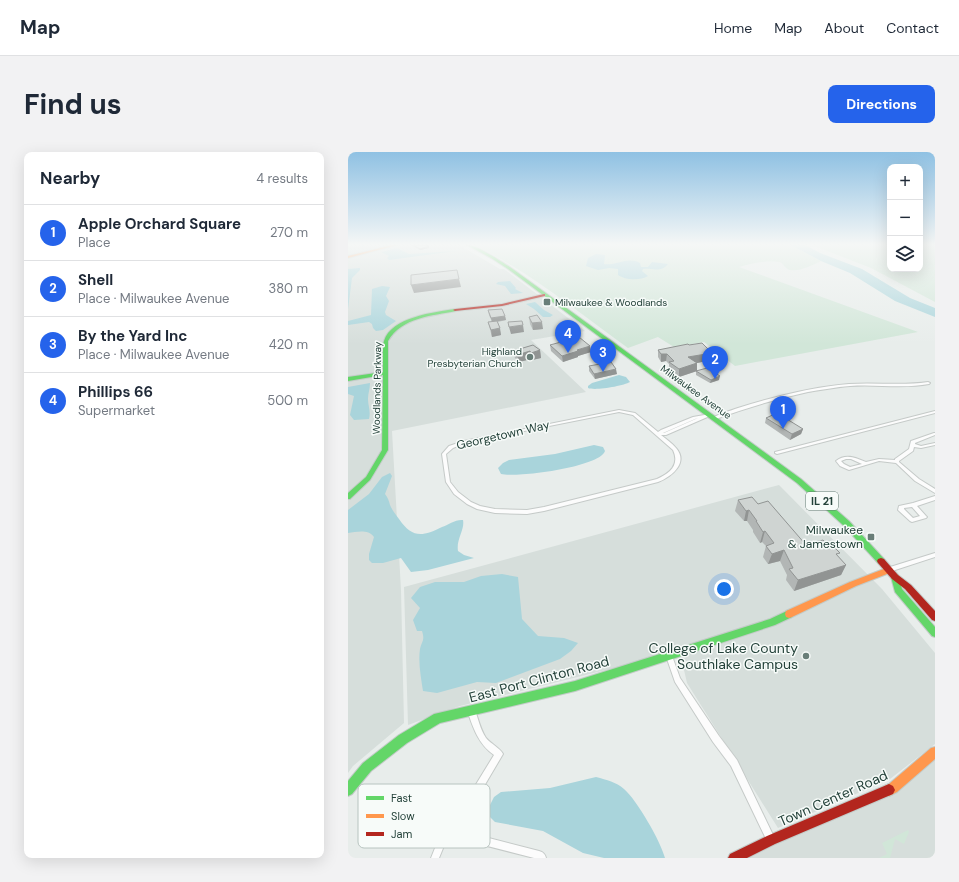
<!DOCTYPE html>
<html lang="en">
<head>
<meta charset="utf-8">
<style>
  body { margin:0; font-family:"DM Sans",sans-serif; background:#f2f2f3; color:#1f2937 }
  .controls { position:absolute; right:12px; top:12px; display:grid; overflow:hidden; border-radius:8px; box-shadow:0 4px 16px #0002 }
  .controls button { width:36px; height:36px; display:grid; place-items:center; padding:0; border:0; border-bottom:1px solid #e0e1e3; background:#fff; color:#1f2937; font:20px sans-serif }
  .you { position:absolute; left:376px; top:437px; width:14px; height:14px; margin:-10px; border:3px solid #fff; border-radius:50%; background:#1a73e8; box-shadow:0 0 0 6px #1a73e833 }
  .badge { display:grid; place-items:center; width:26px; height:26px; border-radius:50%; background:#2563eb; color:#fff; font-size:13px; font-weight:700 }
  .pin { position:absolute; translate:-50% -33px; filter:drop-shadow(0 1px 2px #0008) }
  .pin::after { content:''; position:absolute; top:21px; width:14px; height:12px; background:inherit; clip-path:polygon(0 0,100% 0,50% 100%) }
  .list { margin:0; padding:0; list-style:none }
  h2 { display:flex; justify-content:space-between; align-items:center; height:52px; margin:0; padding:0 16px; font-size:17px }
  h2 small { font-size:13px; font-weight:400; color:#747a83 }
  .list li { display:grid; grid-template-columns:26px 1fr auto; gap:12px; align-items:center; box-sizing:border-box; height:56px; padding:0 16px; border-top:1px solid #e0e1e3 }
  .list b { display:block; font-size:15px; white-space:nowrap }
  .list p { margin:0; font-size:13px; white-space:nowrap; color:#747a83 }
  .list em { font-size:13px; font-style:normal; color:#747a83 }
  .icon { flex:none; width:22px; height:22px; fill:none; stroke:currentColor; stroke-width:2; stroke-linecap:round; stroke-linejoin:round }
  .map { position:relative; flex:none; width:587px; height:706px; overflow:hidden; border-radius:8px }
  header { display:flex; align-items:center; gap:24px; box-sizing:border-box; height:56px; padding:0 20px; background:#fff; border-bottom:1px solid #e0e1e3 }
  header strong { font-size:19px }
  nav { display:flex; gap:22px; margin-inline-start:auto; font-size:14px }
  .intro { display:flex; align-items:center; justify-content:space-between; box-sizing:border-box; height:96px; padding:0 24px }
  h1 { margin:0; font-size:28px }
  .button { padding:10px 18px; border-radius:8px; background:#2563eb; color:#fff; font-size:14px; font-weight:700 }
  main { display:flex; gap:24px; padding:0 24px }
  aside { flex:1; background:#fff; border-radius:8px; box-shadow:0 4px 16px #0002 }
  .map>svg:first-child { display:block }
</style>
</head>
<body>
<header>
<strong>Map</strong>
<nav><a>Home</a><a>Map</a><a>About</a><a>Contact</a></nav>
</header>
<div class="intro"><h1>Find us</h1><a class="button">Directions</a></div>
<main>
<aside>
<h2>Nearby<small>4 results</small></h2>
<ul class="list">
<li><span class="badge">1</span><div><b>Apple Orchard Square</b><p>Place</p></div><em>270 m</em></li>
<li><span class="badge">2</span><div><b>Shell</b><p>Place · Milwaukee Avenue</p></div><em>380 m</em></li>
<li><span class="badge">3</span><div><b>By the Yard Inc</b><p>Place · Milwaukee Avenue</p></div><em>420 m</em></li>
<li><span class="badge">4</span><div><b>Phillips 66</b><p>Supermarket</p></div><em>500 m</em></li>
</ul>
</aside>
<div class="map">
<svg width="587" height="706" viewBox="0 0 587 706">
  <rect width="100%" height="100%" fill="#e8edeb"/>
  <path fill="#d6dedb" d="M0,93H111L152,117H156L237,179L183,188L238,240L44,279L53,438L56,571L5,614L0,621Z
    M431,333L534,437L587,501V592L542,627L430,676L339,531L336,518L324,496L298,508L112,554L60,573L56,435Z
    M587,600V706H386L545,636Z"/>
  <path fill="#d1e6d8" d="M126,93H443L473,109C465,113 451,120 442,118C437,117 436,112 432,110C418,108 405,111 391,115L570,180L387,214L356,190L326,195L310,185L280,196C230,160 181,119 126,93Z
    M464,93H542V117H572V93H587V150L523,116Z
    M560,678L561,680L556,692L547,687L542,706H531L539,702L534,691Z"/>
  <path fill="#a9d4db" d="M443,93H457L472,101L514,117L562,146L587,156V165L547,149L502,121L473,109Z
    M49,96L61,102L108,99L41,108L39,106L41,104L33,100Z
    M248,102L257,103L256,112C269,114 279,104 292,111L293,115H300L304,110L320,112C313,121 304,116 295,117L294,119L300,124C292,129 277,128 270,123V117L261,116L250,118L238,114L240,106Z
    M12,116V118L4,126L0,157V117Z
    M162,129L168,136L167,137L175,141L163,142L157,134L148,132L150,130Z
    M34,134L42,135L38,144L41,149L37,160L38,163L48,169L35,178L28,179L25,176L24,172L21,170L0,173V169L23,163L24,137Z
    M187,150L196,158L205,163L202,165H195L186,157L178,152Z
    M271,223L278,225L282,230C275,234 247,239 240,236V234L244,231Z
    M22,231C22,237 20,241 20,247C20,254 23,259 21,267L6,268L2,263L6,244L0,242V235Z
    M246,293L255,295L257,299C252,315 169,326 153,322L150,316L155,311L161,308L207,302Z
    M42,321L44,324L37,342C40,346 41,349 42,353C44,358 48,363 51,367C64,386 74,385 94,375C100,373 108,367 115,368C117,378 108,387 110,399L116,403L126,406L80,418L63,420L53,406L35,411H24L21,408V402L26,385C20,377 9,380 0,381V358L21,342L34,325Z
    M154,422L170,425L174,467L190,484L216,486L230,491L223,499L212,507L148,531L129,530L89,541L75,539C73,526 70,510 72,497C74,488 77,489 74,479H69L65,468L72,456L63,446L72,435L87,430H116L133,424Z
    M248,625C259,628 268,630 276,637C289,648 313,690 317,706H256L235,701L195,679L147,670L138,661L146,645L153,640L202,636Z"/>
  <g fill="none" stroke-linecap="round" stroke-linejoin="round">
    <path stroke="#a9d4db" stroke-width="1" d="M13,93L16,95"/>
    <defs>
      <path id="street" d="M580,230L582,231L581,232C555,237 528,232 502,234C488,235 473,238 460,240C428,247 398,256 368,267H367L365,266C372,261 382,259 390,256C425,245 464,235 501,232C527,230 554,234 580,230Z
        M271,258L287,261L310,280L313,278L345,265L362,262L364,263L318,283H313C318,287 324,291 328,296C341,311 323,325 310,330L196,359L179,362L147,361L129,357L119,352L106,342L98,330L94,302L101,294L116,289ZM271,260L285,263L325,298C332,313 322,321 309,327L196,355L179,358L147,357L132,354L123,350L110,340L102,330L98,302L105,296L117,291ZM350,266L316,281H315L347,267Z
        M587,259V261L429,302L427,301V300Z
        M586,281H587V283L567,291V292L573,294L587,291V293L573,296L566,295L565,299L551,309V310L571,327L587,337V341L567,329L548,311L531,309L501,318L492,314L488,309C498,301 508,306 518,310L531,307L547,308V307L561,297L563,289ZM498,307H503L514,312L502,315L496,312L493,309Z
        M587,344V348L569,354L578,364L579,365L578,366L564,370L562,369L550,358L551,354L565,351ZM564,355L572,364L565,366L556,357V356Z
        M587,401V405L541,420H539L538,418L539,416Z
        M321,501L323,502L324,504L332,526L371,584L389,608L426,685L427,688L426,691L423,692L420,691L383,614L365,590L327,530L318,504L319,502Z
        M123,554L126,555C130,566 132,577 138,586C143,592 152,596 155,602L122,658L106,677L191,699C195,700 197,702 198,706H186L100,684L91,706H83L95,676L116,652L146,603C130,592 125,575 119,558L120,555Z"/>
      <path id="fast" d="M119,93C130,93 152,109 162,115L453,327L501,369L536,407L537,409L536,411L533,412L530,411L495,373L449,331L160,117L143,106Z
        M107,157H108V159C84,164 54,165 40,189V298L22,328L2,347H0V341L18,325L34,298L35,223L0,229V225L35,220C35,212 34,195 36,189C43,165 87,160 107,157Z
        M547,422L550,423L554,437L587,475V485L584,484L547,440L543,425L544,423Z
        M441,458L444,459L445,462L444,465L427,473L227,539L92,571L59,591L23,619L4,642L0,644V629L15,611L51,583L86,562L227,529L422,467Z"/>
      <path id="slow" d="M44,93H49L0,106V104Z
        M541,415L544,416L545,418L544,420L508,434L444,465L441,466L438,465L437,462L438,459L502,430Z
        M587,595V607L549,640L541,644L537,642L535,638L537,634L541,632L583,596Z"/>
      <path id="jam" d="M196,142H197V144L154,154L107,159L105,158L107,157L154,152Z
        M533,406L536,407L550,423L563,433L587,459V469L584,468L557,437L544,427L530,411L529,409L530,407Z
        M541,632L545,634L547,638L545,642L427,692L399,706H380L382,702L419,684Z"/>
    </defs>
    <use href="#street" stroke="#c5cac8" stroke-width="2"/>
    <use href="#fast" stroke="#c3cbc8" stroke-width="2"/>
    <use href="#slow" stroke="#c3cbc8" stroke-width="2"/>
    <use href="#jam" stroke="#c3cbc8" stroke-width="2"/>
    <use href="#street" fill="#fcfcfc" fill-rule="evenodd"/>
    <use href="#fast" fill="#63d668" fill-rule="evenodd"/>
    <use href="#slow" fill="#ff974d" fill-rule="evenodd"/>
    <use href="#jam" fill="#b3261e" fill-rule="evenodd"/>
  </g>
  <path fill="#b2b6b5" d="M63,93H78L81,94V96L72,98Z
    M140,158L157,164L158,168L150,170L153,183L144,185L140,170H144L141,163Z
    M181,165L195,177L185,178L182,172Z
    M202,193L243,200L230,204V205L215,210L203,199Z
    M341,193L363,208L349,211V219L331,225L321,218V212L318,209L313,210L310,205V198Z
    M192,198L193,206L184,208L183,207L171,210L167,206L165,199Z
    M241,214L269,222L247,227L241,219Z
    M348,219L371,228L362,231L348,223Z
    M418,266L455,277L453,282L442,288L417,271Z
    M390,348L410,352L458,393L490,405L498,413L493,423L446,439L438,428L439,423L432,409L420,412L415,405L418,394L414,390L412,391L405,380V378L399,369H396L387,359Z"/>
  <path fill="#919493" d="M81,94V96L72,98V97Z
    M111,127L113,135L66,141L63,133Z
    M157,164L158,168L144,170L143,166Z
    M194,170L195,177L185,178L184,171Z
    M175,173L176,180L163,182L161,175Z
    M152,176L153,183L144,185L143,178Z
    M242,194L243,200L230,204V205L215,210L214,204L229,198Z
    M192,198L193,206L184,208L183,201Z
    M182,199L183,207L171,210L169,203Z
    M364,201L363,208L340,213V205Z
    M313,202H319L318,209L313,210Z
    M349,211V219L331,225V217Z
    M268,217L269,222L247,227L246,222Z
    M372,224L371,228L362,231L363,228Z
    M455,277L453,282L442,288L444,282Z
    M401,358L399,369H396L398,359Z
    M417,379L414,390L412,391L415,380Z
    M436,398L432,409L420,412L424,402Z
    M498,413L493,423L446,439L450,428Z"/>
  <path fill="#cfd4d2" stroke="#919493" d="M65,93H78L81,94L72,97Z
    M109,118L111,127L63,133V123Z
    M154,157L157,164L143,166L140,158Z
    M189,163L194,170L184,171L181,165Z
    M149,169L152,176L143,178L140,170Z
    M174,169L175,173L161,175L160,170Z
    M231,185L242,194L229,198L230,199L214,204L202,193Z
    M354,191L364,201L340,205L349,211L331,217L321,210L326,209L319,202H313L310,198L340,192L341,193Z
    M185,193L192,198L183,201L182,199L169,203L165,199Z
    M263,210L268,217L246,222L241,214Z
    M359,216L372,224L363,228L348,219Z
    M429,261L455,277L444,282L418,266Z
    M404,345L410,352L420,349L458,393L475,388L484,397L487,396L492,401L488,402L498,413L450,428L441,417L445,416L436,398L424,402L418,394L426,391L417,379L415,380L408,369H409L401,358L398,359L390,348Z"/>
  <linearGradient id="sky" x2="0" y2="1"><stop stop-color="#8fc1e3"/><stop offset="0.48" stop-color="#f5f7f6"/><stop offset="1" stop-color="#f5f7f6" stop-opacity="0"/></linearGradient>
  <rect width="587" height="192" fill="url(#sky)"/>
  <g fill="#697e78" stroke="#f7fbf9" stroke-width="1.5">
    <rect x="195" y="146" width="8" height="8" rx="2"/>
    <circle cx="182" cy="205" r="4"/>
    <rect x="519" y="381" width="8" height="8" rx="2"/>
    <circle cx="458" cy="504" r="4"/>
  </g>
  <g text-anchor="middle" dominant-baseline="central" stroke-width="3" stroke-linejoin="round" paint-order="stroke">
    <g font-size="10" fill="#24423a" stroke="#f7fbf9" text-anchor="start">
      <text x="207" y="150">Milwaukee &amp; Woodlands</text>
      <text x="174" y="199" text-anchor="end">Highland<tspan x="174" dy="12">Presbyterian Church</tspan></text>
    </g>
    <g font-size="10" fill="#24423a" stroke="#f7fbf9">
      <text transform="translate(29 236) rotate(-89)">Woodlands Parkway</text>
      <text transform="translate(348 240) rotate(36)">Milwaukee Avenue</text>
    </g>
    <rect fill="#f7fbf9" stroke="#637a73" stroke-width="1" x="458" y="340" width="32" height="18" rx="3"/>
    <g font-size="11" font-weight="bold" fill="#24423a">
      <text x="474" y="349">IL 21</text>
    </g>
    <g font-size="12" fill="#24423a" stroke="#f7fbf9">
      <text transform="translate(155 283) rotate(-13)">Georgetown Way</text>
    </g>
    <g font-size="12" fill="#24423a" stroke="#f7fbf9" text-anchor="end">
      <text x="515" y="378">Milwaukee<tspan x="515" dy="14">&amp; Jamestown</tspan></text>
    </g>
    <g font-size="14" fill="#24423a" stroke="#f7fbf9" text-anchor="end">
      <text x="450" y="496">College of Lake County<tspan x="450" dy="16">Southlake Campus</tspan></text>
    </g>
    <g font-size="14" fill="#24423a" stroke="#f7fbf9">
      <text transform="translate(191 527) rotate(-15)">East Port Clinton Road</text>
      <text transform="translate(485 646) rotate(-24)">Town Center Road</text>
    </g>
  </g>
  <rect x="10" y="632" width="132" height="64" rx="6" fill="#f7fbf9" stroke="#b8c4c0" stroke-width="1"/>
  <rect x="18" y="644" width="18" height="4" fill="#63d668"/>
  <rect x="18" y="662" width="18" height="4" fill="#ff974d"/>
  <rect x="18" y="680" width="18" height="4" fill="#b3261e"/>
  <g font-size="11" fill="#24423a">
    <text x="43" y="650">Fast</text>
    <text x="43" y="668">Slow</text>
    <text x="43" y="686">Jam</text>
  </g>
</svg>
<div class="controls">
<button>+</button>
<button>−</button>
<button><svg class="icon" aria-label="layers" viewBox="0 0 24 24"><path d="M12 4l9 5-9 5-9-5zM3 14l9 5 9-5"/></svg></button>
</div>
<div class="you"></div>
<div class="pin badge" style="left:435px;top:277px">1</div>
<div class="pin badge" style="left:367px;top:227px">2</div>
<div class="pin badge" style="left:255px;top:220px">3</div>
<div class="pin badge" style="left:220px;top:201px">4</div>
</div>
</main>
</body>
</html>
